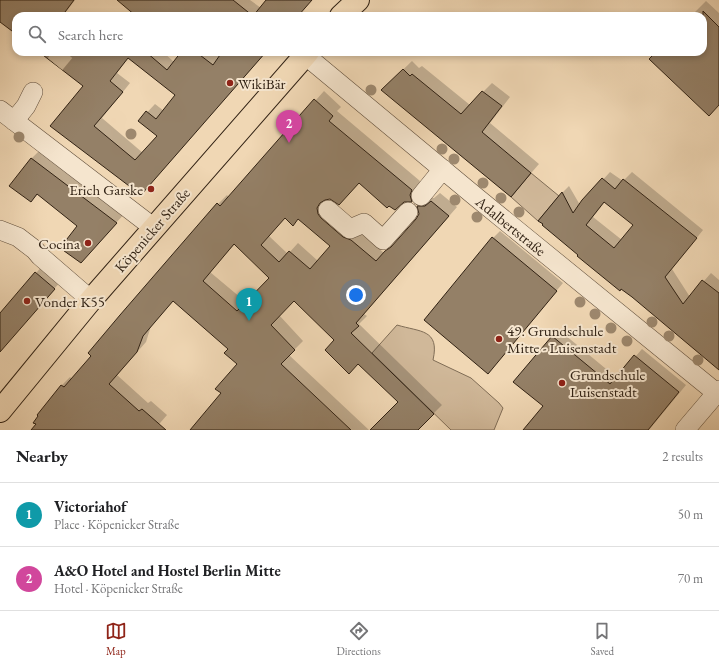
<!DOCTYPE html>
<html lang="en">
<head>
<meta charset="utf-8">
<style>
  body { margin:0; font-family:"EB Garamond",serif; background:#f2f2f2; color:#202124 }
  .you { position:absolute; left:356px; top:295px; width:14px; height:14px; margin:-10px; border:3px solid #fff; border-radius:50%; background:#1a73e8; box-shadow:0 0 0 6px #1a73e833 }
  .badge { display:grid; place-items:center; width:26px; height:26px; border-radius:50%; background:#8f2418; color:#fff; font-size:13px; font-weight:700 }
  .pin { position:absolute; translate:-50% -33px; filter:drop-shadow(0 1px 2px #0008) }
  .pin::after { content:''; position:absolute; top:21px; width:14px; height:12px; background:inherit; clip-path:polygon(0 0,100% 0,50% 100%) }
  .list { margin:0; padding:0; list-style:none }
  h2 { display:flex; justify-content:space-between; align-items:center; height:52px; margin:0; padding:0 16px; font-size:17px }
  h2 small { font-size:13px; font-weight:400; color:#757577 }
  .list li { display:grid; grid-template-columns:26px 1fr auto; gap:12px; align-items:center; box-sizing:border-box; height:64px; padding:0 16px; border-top:1px solid #e0e0e0 }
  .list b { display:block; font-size:15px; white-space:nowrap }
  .list p { margin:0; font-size:13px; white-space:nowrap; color:#757577 }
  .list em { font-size:13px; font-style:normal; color:#757577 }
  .icon { flex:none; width:22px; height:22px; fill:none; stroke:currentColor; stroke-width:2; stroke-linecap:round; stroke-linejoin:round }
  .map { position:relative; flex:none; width:719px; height:430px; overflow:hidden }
  .search { position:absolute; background:#fff; box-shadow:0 2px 6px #0003; left:12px; right:12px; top:12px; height:44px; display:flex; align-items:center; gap:10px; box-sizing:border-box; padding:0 14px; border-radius:12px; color:#757577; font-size:15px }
  .sheet { height:180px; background:#fff }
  nav { display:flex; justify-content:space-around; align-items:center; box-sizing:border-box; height:56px; border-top:1px solid #e0e0e0; background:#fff; font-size:11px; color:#757577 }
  nav a { display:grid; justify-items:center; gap:2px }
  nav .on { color:#8f2418 }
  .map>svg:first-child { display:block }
</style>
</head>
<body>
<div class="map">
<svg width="719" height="430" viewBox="0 0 719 430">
  <rect width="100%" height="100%" fill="#f0d7b4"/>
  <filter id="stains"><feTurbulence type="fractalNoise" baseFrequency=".005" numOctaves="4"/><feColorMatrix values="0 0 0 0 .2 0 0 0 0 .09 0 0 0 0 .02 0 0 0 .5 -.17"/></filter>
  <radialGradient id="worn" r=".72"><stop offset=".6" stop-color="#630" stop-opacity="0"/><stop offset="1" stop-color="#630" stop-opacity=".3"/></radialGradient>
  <path fill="#d0b899" stroke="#806d56" d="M531,173L559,196L538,221L511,197Z
    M397,325C420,332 440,329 433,360L471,378L499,403L503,408L494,430H451L372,353Z"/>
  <path fill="#0003" fill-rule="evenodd" d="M0,0H75L63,16H16V33L0,21Z
    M118,0H250L261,8L267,0H311L297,16H138Z
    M706,1L719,13V104L657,52H703V16H691Z
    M41,52H163L174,62L182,52H266L148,186L52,126L85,86ZM129,57L176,94L164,111L155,104L139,121L158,136L143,153L102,118L130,83L117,73Z
    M412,61L419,68L422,66L470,105L492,83L510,97L490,123L539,164L511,196L382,90Z
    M324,91L341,107L337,111L420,181L418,185L420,193L412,201H404L359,182L330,198H325L326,205L384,253L395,242L399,240L417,220L420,214L418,206L426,198H434L440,193L457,207L364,314L367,316L359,324L442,405L417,430H371L399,402L294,300L279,315L303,341L289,355L369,430H191L222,393L238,364L230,349L174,300L151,326L146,342L117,375L148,403L151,401L167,415L154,430H32L37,424L39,416L38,415L62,385L70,377L72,379L93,356L121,316L218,204L227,195L229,198ZM285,217L293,224L299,218L332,246L318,261L298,243L288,254L269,236ZM235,244L270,278L247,303L210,272Z
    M41,149L125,213L81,262L78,226L38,194L31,201L11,186L32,158Z
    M610,172L623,181L632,172L703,230L672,269L690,297L711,273L719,280V360L579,256L562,193L569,186L580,205ZM605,202L634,225L622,240L593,217Z
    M500,231L563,283L488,372L493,238Z
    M43,265L61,281L0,352V315Z
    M559,330L617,378L642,349L686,385L649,430H525L544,406L552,337Z"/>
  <path fill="#948067" stroke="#312214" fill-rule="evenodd" d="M0,0H74L62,16H16V34L0,22Z
    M117,0H233L253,16H136Z
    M266,0H312L298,16H253Z
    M703,11L719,27V105L709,116L649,59L656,52H703Z
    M39,52H146L167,70L181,52H196L213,65L222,52H266L141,195L50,126L83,86ZM128,58L175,95L156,119L146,111L138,121L157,136L135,160L94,126L123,92L110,81Z
    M403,69L410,76L412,74L461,114L482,91L502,106L482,132L531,173L511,197L381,90Z
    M314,99L333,116L329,121L412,190L410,195L412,202H404L395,210L389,206L387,208L359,183L339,205L330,199L325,200L320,203L317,208L318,214L321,218L343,237L351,240L376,261L385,251L391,247L416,219L419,214L417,206H425L431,201L449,216L356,323L359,326L351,333L434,414L418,430H370L398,402L358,364L349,374L325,350L334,340L294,301L271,325L295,350L281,364L351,430H190L221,393L215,389L237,364L224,353L228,349L173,301L143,336L137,352L109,384L139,411L142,409L166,430H31L36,424L33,423L38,416L37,415L61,385L64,387L91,356L88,353L120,315L217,203L220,206ZM285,218L293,226L298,219L330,246L310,269L289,251L279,262L261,245ZM234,244L269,278L237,311L203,281Z
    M31,158L117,223L81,263L60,248L77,226L37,194L31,202L9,186Z
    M602,178L615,189L623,179L697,238L665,277L683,304L702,280L719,293V370L632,297L621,289L620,291L577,256L578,255L542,225L543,224L538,221L562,192L573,213L582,200ZM604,202L633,225L614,248L586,225Z
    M492,237L557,291L488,374L424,320Z
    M35,272L55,289L0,352V313Z
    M552,336L610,384L634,355L679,392L648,430H523L543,406L513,382Z"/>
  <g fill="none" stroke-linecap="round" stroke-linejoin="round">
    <path stroke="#cab394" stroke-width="19" stroke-dasharray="19 10" stroke-linecap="butt" d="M55,64L65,52"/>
    <defs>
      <path id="minor" d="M305,55L476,197L719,395
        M0,110L154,228
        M14,121L26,106L33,92
        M421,196L443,169
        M328,210L350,229L364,223L383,240L408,212
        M0,230L18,237L35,250L40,256L91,300
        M685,430L719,390"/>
      <path id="major" d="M341,16L358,0
        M0,411L91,300L308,52"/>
    </defs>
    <use href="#minor" stroke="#614f3c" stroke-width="20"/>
    <use href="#major" stroke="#312214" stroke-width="24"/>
    <use href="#minor" stroke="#f5e5ce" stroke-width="19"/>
    <use href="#major" stroke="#f0d7b4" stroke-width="22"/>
  </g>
  <g fill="#9d886e">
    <circle cx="371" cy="90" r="5.5"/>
    <circle cx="131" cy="134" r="5.5"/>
    <circle cx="19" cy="137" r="5.5"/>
    <circle cx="442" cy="149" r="5.5"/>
    <circle cx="454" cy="159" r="5.5"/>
    <circle cx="483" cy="183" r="5.5"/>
    <circle cx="501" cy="198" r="5.5"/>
    <circle cx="455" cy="200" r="5.5"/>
    <circle cx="519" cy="212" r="5.5"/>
    <circle cx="477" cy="217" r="5.5"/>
    <circle cx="580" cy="302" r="5.5"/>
    <circle cx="595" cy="314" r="5.5"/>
    <circle cx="652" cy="322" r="5.5"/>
    <circle cx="611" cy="328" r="5.5"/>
    <circle cx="669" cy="336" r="5.5"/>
    <circle cx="627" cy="341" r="5.5"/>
    <circle cx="698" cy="360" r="5.5"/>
  </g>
  <g fill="#8f2418" stroke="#f5e5ce" stroke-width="1.5">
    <circle cx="230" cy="83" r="4"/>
    <circle cx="151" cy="189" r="4"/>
    <circle cx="88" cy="243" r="4"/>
    <circle cx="27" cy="301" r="4"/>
    <circle cx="499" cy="339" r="4"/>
    <circle cx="562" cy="383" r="4"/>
  </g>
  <g text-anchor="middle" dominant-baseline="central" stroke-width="4" stroke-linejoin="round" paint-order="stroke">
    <g font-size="15" fill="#312214" stroke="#f5e5ce" text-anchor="start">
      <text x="238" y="83">WikiBär</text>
      <text x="143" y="189" text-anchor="end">Erich Garske</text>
      <text x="80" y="243" text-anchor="end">Cocina</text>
      <text x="35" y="301">Vonder K55</text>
      <text x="507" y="330">49. Grundschule<tspan x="507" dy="17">Mitte - Luisenstadt</tspan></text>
      <text x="570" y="374">Grundschule<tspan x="570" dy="17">Luisenstadt</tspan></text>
    </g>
    <g font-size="15" fill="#312214" stroke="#f5e5ce">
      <text transform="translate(511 226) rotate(39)">Adalbertstraße</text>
      <text transform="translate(152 230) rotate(-49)">Köpenicker Straße</text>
    </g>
  </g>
  <rect width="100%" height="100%" filter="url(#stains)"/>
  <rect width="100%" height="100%" fill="url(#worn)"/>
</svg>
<div class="you"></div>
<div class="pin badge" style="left:249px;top:321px;background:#0f9aa8">1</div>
<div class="pin badge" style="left:289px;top:143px;background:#d1479c">2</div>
<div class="search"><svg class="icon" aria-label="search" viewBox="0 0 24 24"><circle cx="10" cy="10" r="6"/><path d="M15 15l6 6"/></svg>Search here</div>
</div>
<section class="sheet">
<h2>Nearby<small>2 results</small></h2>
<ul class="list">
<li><span class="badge" style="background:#0f9aa8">1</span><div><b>Victoriahof</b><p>Place · Köpenicker Straße</p></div><em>50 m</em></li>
<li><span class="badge" style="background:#d1479c">2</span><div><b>A&amp;O Hotel and Hostel Berlin Mitte</b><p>Hotel · Köpenicker Straße</p></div><em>70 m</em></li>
</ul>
</section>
<nav>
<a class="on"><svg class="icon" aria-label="map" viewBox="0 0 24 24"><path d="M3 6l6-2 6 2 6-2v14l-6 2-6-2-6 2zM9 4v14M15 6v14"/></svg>Map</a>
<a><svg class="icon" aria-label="directions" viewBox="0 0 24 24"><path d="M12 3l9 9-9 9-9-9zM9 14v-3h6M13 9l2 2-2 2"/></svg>Directions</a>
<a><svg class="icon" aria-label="saved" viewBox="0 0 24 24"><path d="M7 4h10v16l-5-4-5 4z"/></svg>Saved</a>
</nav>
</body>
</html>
